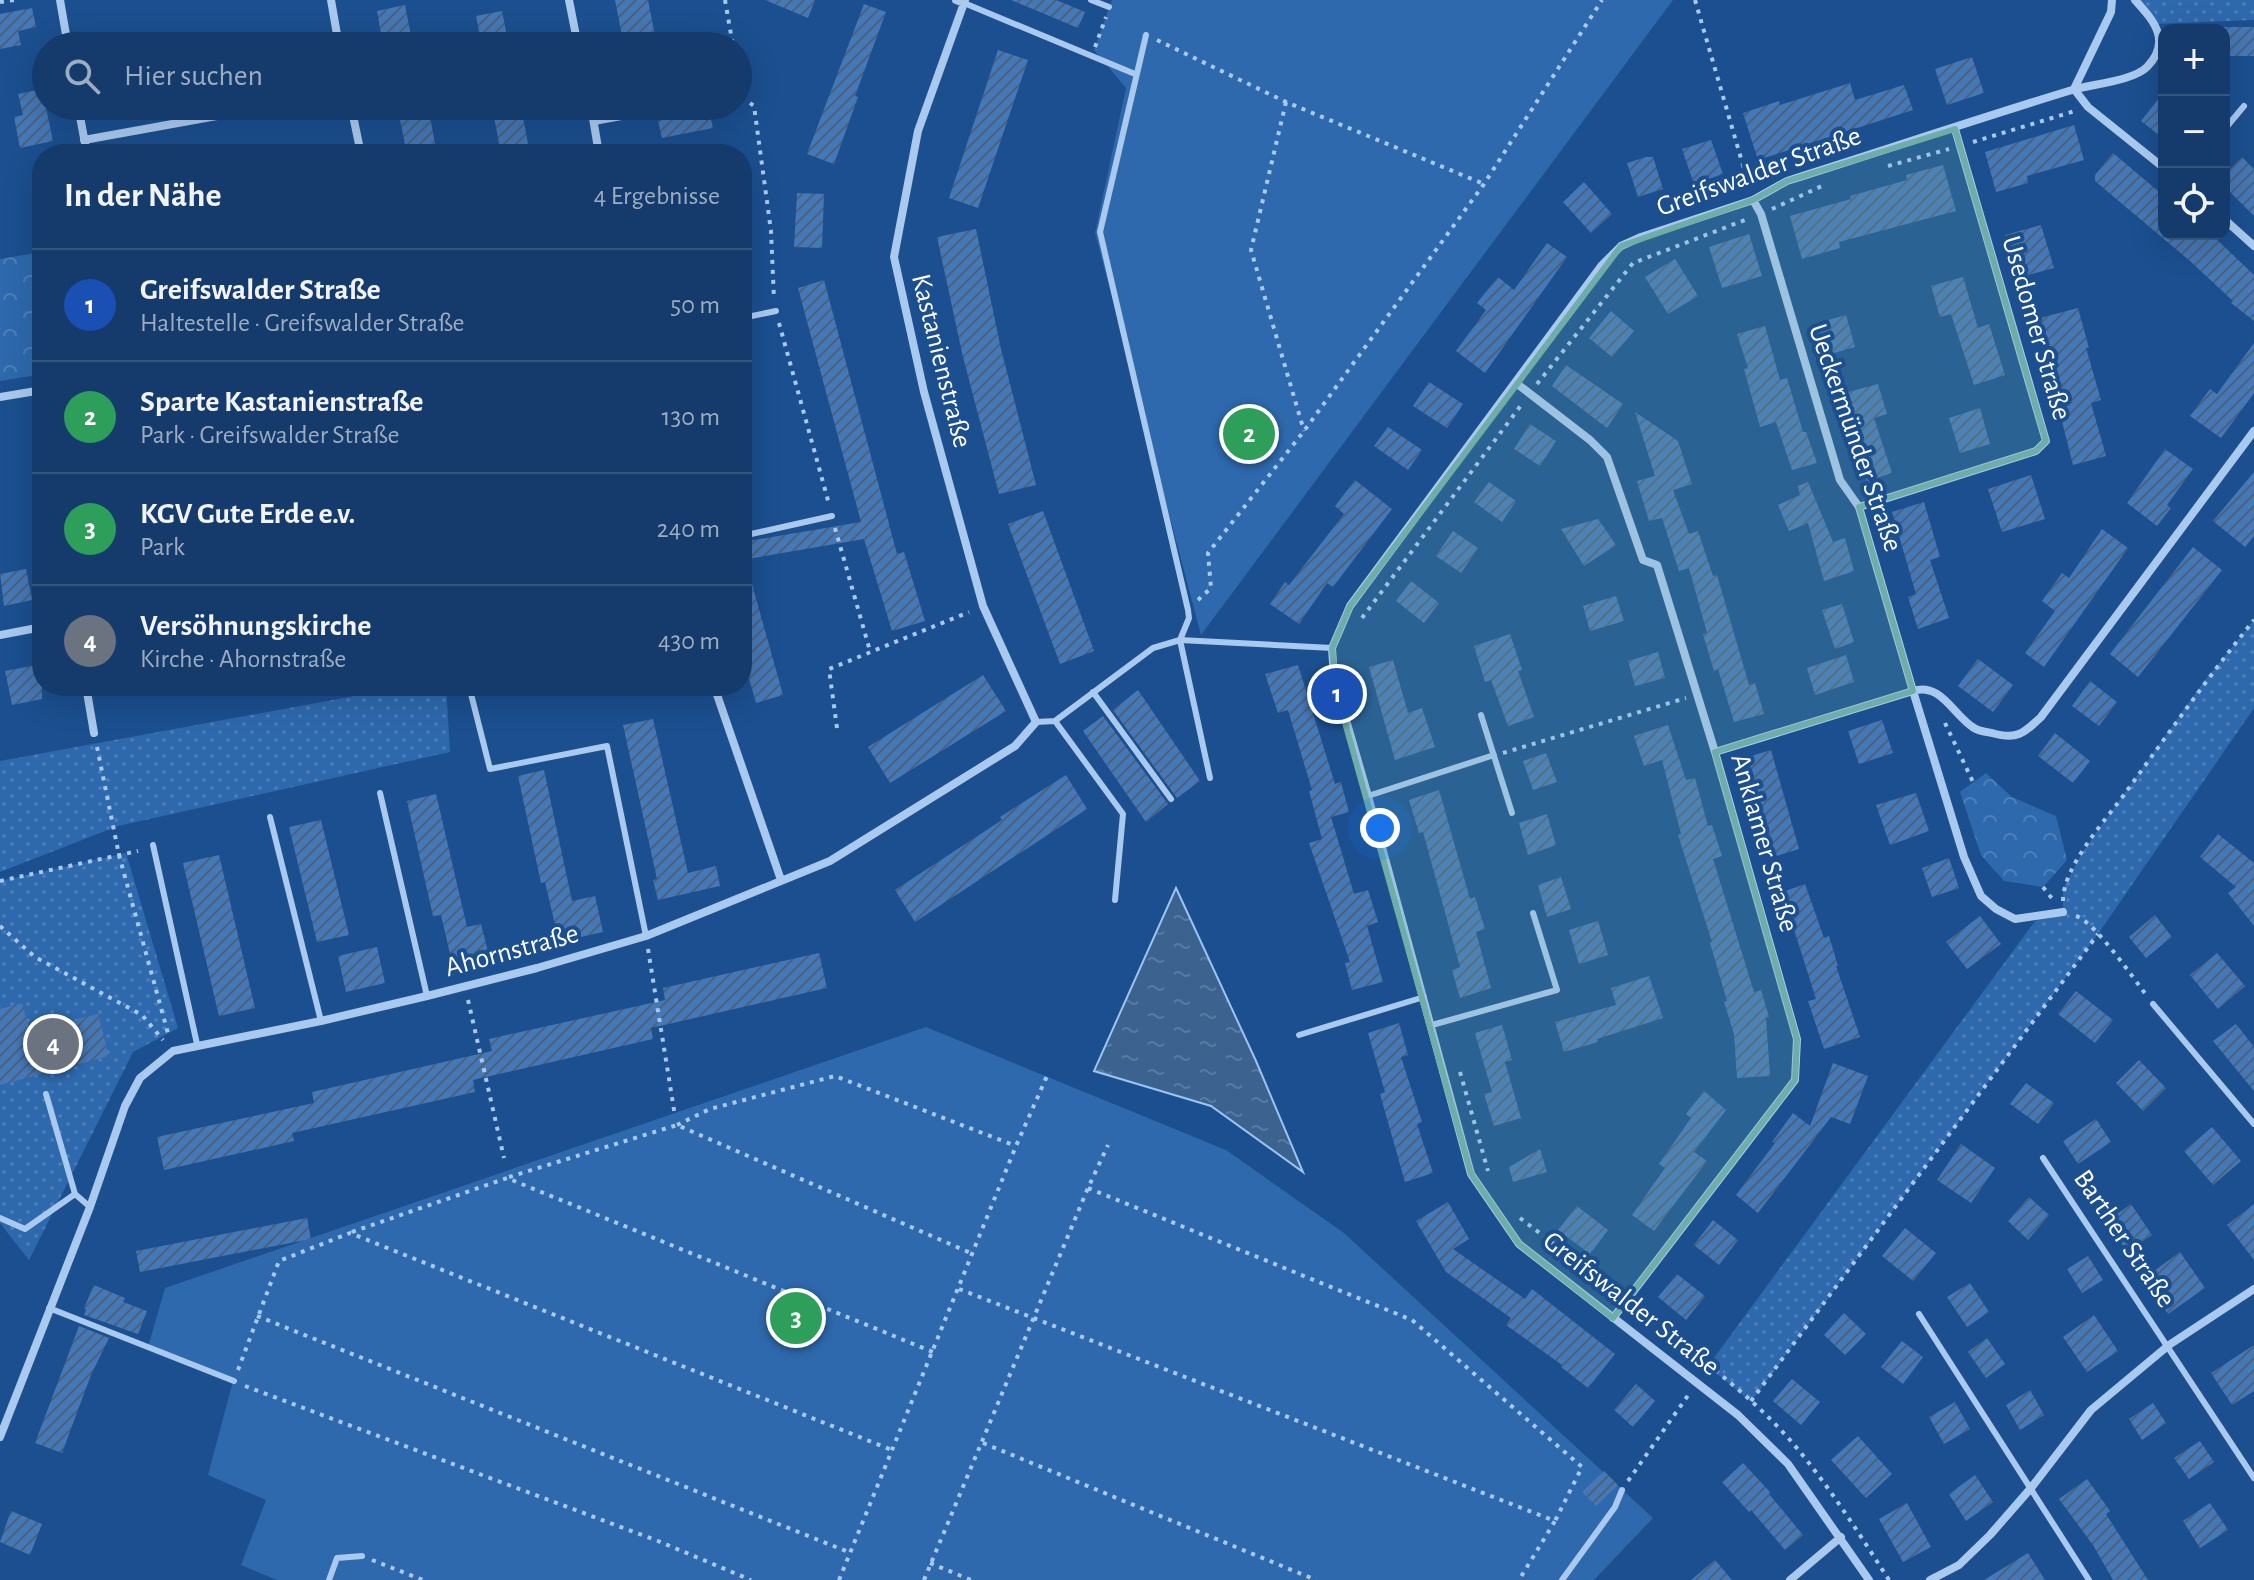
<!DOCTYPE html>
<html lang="de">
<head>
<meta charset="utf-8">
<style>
  body { margin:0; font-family:"Alegreya Sans",sans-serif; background:#214673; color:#f1f3f6 }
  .controls { position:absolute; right:24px; top:24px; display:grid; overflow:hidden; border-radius:16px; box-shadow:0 8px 32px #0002 }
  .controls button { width:72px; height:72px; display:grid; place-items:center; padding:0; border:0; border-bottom:2px solid #33557e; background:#143b6b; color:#f1f3f6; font:40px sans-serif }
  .you { position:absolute; left:1380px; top:828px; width:28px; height:28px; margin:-20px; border:6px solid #fff; border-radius:50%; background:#1a73e8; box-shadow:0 0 0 12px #1a73e833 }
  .badge { display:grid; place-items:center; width:52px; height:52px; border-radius:50%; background:#ffd166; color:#fff; font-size:26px; font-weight:700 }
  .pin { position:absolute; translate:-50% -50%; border:4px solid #fff; box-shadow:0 2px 8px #0006 }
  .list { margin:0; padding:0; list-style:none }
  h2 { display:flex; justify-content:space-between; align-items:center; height:104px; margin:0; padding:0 32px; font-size:34px }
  h2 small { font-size:26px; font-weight:400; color:#9dadc1 }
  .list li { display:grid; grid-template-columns:52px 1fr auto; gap:24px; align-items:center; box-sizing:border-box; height:112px; padding:0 32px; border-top:2px solid #33557e }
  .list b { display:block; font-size:30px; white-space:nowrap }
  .list p { margin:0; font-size:26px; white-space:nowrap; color:#9dadc1 }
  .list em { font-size:26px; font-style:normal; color:#9dadc1 }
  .icon { flex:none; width:44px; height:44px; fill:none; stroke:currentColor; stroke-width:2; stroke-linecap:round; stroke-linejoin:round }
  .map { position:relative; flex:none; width:2254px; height:1580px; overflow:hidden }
  .search { position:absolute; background:#143b6b; box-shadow:0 8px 32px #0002; left:32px; top:32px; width:720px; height:88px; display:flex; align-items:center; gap:20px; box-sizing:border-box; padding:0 28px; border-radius:44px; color:#9dadc1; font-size:30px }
  .panel { position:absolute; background:#143b6b; box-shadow:0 8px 32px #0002; left:32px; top:144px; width:720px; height:552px; border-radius:32px }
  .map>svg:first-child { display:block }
</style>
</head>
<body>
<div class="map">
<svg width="2254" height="1580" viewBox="0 0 2254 1580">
  <defs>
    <pattern id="grass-dots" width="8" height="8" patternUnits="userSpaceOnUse" patternTransform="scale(2)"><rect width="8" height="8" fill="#2e69ad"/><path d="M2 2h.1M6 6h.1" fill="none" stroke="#4d80b9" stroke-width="1.8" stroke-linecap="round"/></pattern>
    <pattern id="park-crowns" width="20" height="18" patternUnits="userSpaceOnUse" patternTransform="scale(2)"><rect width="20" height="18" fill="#2e69ad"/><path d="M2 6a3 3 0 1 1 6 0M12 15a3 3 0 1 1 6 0" fill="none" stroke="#4d80b9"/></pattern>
    <pattern id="water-ripples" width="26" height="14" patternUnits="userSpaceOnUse" patternTransform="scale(2)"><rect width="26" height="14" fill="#3c6290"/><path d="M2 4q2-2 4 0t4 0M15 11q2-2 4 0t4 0" fill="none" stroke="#597aa1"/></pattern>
    <pattern id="building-hatch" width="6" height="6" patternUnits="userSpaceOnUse" patternTransform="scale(2)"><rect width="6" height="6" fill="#4478b7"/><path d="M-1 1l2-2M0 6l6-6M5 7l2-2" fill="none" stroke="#486282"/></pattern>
  </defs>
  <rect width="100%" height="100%" fill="#1b4f8f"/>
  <path fill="url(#grass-dots)" d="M2135,0H2254V20L2156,24Z
    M2254,620V708L2098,934L1751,1402L1708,1366L2038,917L2063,911V889L2082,853L2202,684Z
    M409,686H446L450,752L118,826L0,872V761Z
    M126,853L178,1028L133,1052L29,1260L0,1223V881Z"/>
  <path fill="url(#park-crowns)" d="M42,252V374L0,381V259Z
    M1986,773L2012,797L2056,816L2067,860L2043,887L2004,881L1981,855L1960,792Z"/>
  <path fill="#2e69ad" d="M1112,0H1673L1201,635L1095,233L1126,88L1094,50Z
    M926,1027L1226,1150L1344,1233L1653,1518L1594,1580H277L241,1565L266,1500L208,1475L233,1381L148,1347L165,1288Z"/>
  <path fill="url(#water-ripples)" stroke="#9cc4f0" stroke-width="2" d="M1176,888L1256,1061L1303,1172L1211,1106L1094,1071Z"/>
  <path fill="url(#building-hatch)" d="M615,0H648L657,46H624Z
    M765,0H815L808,18Z
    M1011,0H1056L1085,12L1078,28Z
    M864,4L886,12L855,96L858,97L834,164L807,154Z
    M405,5L413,46H383L377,11Z
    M32,8L36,27L18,31L21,45L0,49V14Z
    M502,11L509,46H482L476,16Z
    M2224,27H2254V56H2224Z
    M998,50L1028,60L978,208L949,198Z
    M1972,57L1984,93L1947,105L1935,69Z
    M1850,83L1855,100L1904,85L1913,110L1758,160L1743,113L1779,101L1780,105Z
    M42,89L53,141L20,148L14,117L23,115L18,94Z
    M2164,92V139L2141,121Z
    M415,106H428L437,154H407L398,110Z
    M709,110L713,128L662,138L658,121Z
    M522,112L530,154H501L494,117Z
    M2074,125L2084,160L2027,176L2028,183L1996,192L1985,152Z
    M1711,140L1723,174L1694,184L1682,149Z
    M2113,153L2164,196V234H2211L2254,275V321L2231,303L2233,301L2190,261L2095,181V175Z
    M1646,157H1653L1663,189L1638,197L1627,163Z
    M2242,157L2254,169V216L2224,186V175Z
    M1943,165L1956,211L1839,242L1840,248L1802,259L1790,216L1851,199L1850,196L1907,180L1906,175Z
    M1584,182L1612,214L1591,233L1563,202Z
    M797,193L824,194L822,248L794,247Z
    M2041,225L2054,268L2018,278L2005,235Z
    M976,229L1001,349L1036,485L999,494L963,357L937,237Z
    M1749,234L1762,276L1722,288L1709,247Z
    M1547,243L1567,257L1485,373L1456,351L1486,310L1477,303L1498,277L1514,290Z
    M1675,259L1698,296L1668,314L1645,277Z
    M1963,277L1978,328L1989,324L2005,375L1974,385L1951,314L1940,317L1931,286Z
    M824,280L897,554L904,552L925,621L892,631L864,539L742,560V542L861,522L798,288Z
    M2078,308L2089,348H2086L2101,400L2091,403L2106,456L2073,465L2036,319Z
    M1611,311L1634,331L1612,357L1589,338Z
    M1846,315L1855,347L1827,355L1817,323Z
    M1765,326L1780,380L1787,378L1803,432H1806L1817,463L1792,470L1776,422L1760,427L1744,369L1748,368L1737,334Z
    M2254,343V393L2221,438L2190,416L2210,389L2217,394Z
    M1566,365L1623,404L1607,428L1552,386Z
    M1429,382L1463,404L1447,428L1413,406Z
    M1878,384L1887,414L1874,418L1892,473L1867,481L1848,425L1845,426L1837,395Z
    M1980,408L1990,444L1960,453L1949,418Z
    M1635,412L1678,441L1692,484L1673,490L1689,534L1698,531L1713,576L1717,575L1749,685L1755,683L1764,714L1734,722L1718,669L1714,671L1703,634L1707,633L1689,568L1679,571L1662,518L1649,521L1637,481L1655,476Z
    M1530,424L1556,441L1540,466L1514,449Z
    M1388,427L1422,450L1408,470L1374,446Z
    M2165,449L2193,469L2167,505L2171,508L2157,526L2127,503Z
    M2254,472V536L2245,547L2213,521Z
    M2031,475L2045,519L2002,532L1988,489Z
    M1355,480L1392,509L1333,587L1327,583L1299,624L1270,604L1285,582L1289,585L1344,514L1335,506Z
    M1489,482L1516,501L1502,522L1474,502Z
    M1808,482L1833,542L1845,538L1854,571L1824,581L1808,523L1789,531L1778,505L1800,495L1798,486Z
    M1924,502L1940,557L1930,560L1949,618L1918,629L1908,597L1916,594L1892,512Z
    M1043,511L1094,651L1060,664L1008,524Z
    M1598,519L1616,545L1584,566L1561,529Z
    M2102,529L2128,548L2044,667L2025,653L2055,611L2042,601L2062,573L2069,578Z
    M1453,531L1478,548L1461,573L1436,556Z
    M2193,547L2222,570L2138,677L2110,654Z
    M747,566L783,695L756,703L742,654V567Z
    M26,569L32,600L4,606L0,574Z
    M1411,581L1439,603L1424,623L1396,601Z
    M1616,596L1624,621L1590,631L1583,606Z
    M1842,604L1854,642L1835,649L1822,610Z
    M1510,634L1522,670L1518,671L1534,717L1508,726L1491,680L1485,682L1474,646Z
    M1658,652L1665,678L1635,686L1628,661Z
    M1846,655L1854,682L1815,695L1807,668Z
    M1978,659L2013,685L1993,712L1958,686Z
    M1393,660L1408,713L1422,708L1435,747L1395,760L1369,667Z
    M42,664V699L12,705L5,671Z
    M1298,665L1335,784L1341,782L1349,812L1331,817L1354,894L1368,890L1378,922L1367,926L1383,982L1352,990L1345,963L1350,962L1309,843L1322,839L1309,791L1312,790L1288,710L1278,713L1265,674Z
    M983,675L1006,711L890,783L868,747Z
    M2090,681L2117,702L2099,726L2072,706Z
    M1138,690L1200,781L1177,798L1113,710Z
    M1103,716L1168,804L1146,822L1083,731Z
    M653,719L688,873L716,866L720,886L658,900L653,880L657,879L623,725Z
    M1882,720L1893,753L1859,764L1848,731Z
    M1668,725L1686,780L1695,778L1708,826L1712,825L1722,856L1713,859L1754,992L1761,990L1769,1017L1766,1018L1770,1076L1737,1078L1734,1034L1724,1002L1727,1001L1710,943L1712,942L1678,835L1681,834L1662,760L1644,766L1634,736Z
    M2055,733L2090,761L2073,783L2038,756Z
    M1771,750L1799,849L1770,858L1758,819L1762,818L1744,758Z
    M1546,753L1557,782L1533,790L1523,761Z
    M544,770L572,901L595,896L603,932L559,942L545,882L541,883L518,776Z
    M1066,775L1087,809L915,922L895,890L1002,820L1000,817Z
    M1439,790L1470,899L1475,897L1485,929L1476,932L1491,988L1460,998L1452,970L1460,967L1423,832L1419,833L1409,800Z
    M1916,793L1929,831L1890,845L1876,805Z
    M436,794L467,927L481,924L490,959L453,967L441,915L433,916L407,801Z
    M1547,814L1556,845L1528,855L1519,823Z
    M321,820L349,935L317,942L289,827Z
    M2218,834L2254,863V926L2228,893L2236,887L2200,857Z
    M219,855L255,1008L219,1016L183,863Z
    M1949,858L1959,888L1932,897L1922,868Z
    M1561,877L1571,909L1547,917L1538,885Z
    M1805,884L1824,938L1829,936L1838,966H1836L1860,1037L1824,1049L1808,1001L1816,999L1791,920L1784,923L1774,895Z
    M2155,915L2172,937L2146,958L2129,937Z
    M1980,916L2001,944L1967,969L1946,942Z
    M1598,921L1608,955L1579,964L1569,930Z
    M377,947L385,983L346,992L338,956Z
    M819,953L827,988L651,1028L653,1039L473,1080L475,1092L292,1133L294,1141L164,1170L157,1137L314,1103L312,1092L492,1051L489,1039L665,1000L663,988Z
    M2217,953L2245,986L2218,1009L2190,975Z
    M1649,976L1663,1018L1597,1039L1598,1042L1564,1052L1555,1022L1616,1005L1611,988Z
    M2076,991L2113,1020L2095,1043L2058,1014Z
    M22,1003L30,1031L98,1014L109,1056L0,1085V1009Z
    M1399,1023L1408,1055L1401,1057L1422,1122L1417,1124L1433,1173L1405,1182L1380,1094L1385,1092L1368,1033Z
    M2236,1024L2254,1047V1091L2213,1041Z
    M1502,1025L1512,1060L1505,1062L1521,1118L1494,1126L1484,1094L1492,1092L1475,1033Z
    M2139,1060L2166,1088L2143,1111L2116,1083Z
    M1833,1063L1868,1076L1850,1124L1831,1117L1758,1213L1736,1195L1775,1143L1772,1142L1793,1113L1810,1126Z
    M2026,1083L2054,1103L2038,1124L2010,1104Z
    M1704,1091L1726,1110L1694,1152L1707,1161L1654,1231L1632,1215L1665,1168L1659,1164L1691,1118L1686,1114Z
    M2096,1119L2111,1142L2078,1164L2063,1141Z
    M2212,1127L2241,1161L2213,1185L2184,1151Z
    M1961,1144L1995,1168L1971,1203L1937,1180Z
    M1540,1149L1547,1172L1513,1182L1509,1167Z
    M2029,1197L2049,1215L2028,1240L2008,1221Z
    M1448,1202L1469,1239L1453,1249L1525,1299L1532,1289L1615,1354L1588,1388L1561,1367L1562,1365L1506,1325L1511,1318L1446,1272L1416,1221Z
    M2131,1204L2152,1235L2127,1252L2107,1221Z
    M2254,1204V1260L2227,1225Z
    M1577,1206L1608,1230L1590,1254L1558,1230Z
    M307,1218L311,1239L140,1272L136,1251Z
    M1713,1220L1738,1240L1719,1265L1694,1245Z
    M1905,1228L1936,1253L1913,1281L1882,1256Z
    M2180,1252L2205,1288L2168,1314L2143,1279Z
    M2088,1256L2103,1280L2082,1293L2067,1269Z
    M1677,1274L1705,1296L1686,1320L1658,1297Z
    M1970,1283L1989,1312L1967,1327L1947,1297Z
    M94,1285L125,1298L123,1302L147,1311L138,1334L84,1315L86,1310L84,1308Z
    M1844,1313L1866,1334L1845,1355L1824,1335Z
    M2094,1315L2118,1351L2087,1372L2063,1337Z
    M79,1326L109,1338L91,1375L62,1453L35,1443Z
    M1987,1338L2005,1364L1986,1378L1968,1352Z
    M1902,1341L1923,1357L1903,1384L1881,1367Z
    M2254,1345V1391L2232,1405L2211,1373Z
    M1792,1379L1820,1402L1801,1425L1773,1401Z
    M1636,1384L1655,1401L1633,1427L1614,1410Z
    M2030,1390L2044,1415L2020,1430L2006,1405Z
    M1955,1402L1970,1429L1944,1444L1929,1417Z
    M2153,1403L2166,1423L2142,1440L2129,1419Z
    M1858,1436L1892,1474L1866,1498L1831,1460Z
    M2200,1441L2214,1462L2189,1479L2174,1458Z
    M1743,1463L1770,1492L1769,1494L1803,1535L1785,1550L1751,1510L1749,1512L1722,1482Z
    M1604,1471L1618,1485L1596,1506L1582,1492Z
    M1975,1475L1993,1502L1966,1521L1949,1494Z
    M2087,1479L2110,1511L2106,1514L2148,1580H2113L2093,1545L2059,1499Z
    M1907,1503L1931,1547L1903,1562L1879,1519Z
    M2210,1503L2228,1530L2200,1548L2183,1521Z
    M11,1511L42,1524L30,1555L0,1542Z
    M2028,1553L2045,1580H1984Z
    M1715,1560L1732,1580H1691Z"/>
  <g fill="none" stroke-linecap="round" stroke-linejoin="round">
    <path stroke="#a9c9ee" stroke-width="4" stroke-dasharray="4 6" stroke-linecap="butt" d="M725,0L733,46
      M1695,0L1749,186
      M0,2L14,0
      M1157,40L1286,102L1484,184
      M1095,47L1106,17
      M1286,102L1251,250L1304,431
      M750,103L754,106L771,231L774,299
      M1973,142L2075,111
      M1888,166L1949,149
      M1772,209L1822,186
      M779,323L829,504
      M1537,384L1633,263L1745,220
      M835,528L870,651
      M1198,600L1211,588L1208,553L1304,431L1484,184L1602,0
      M1362,618L1522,404
      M1945,723L1973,782
      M837,728L829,669L969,612
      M97,747L119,855L169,1037
      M1503,753L1686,698
      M0,881L138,851
      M2043,887L2054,901
      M2063,901C2063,866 2106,820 2126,792C2168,734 2209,676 2254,620
      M2076,916C2095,922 2133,978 2147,996
      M0,926L35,957L142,1015L163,1040
      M648,949L675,1116
      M468,1000L504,1158
      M1460,1072L1488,1171
      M677,1125L710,1109L835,1076L1016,1146
      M509,1177L677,1125L973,1254
      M1088,1188L1412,1320L1582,1467L1555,1521
      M1520,1218L1618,1293
      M352,1232L507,1178L933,1352
      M959,1289L1555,1521L1519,1580
      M1637,1308C1688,1350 1746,1390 1790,1440C1828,1484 1858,1532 1889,1580
      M257,1316L851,1553
      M238,1370L279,1261L350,1233L892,1450
      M245,1386L658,1541L751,1580
      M1751,1401L2098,934
      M983,1443L1316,1580
      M1628,1481L1689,1394
      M372,1560L423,1580
      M930,1563L971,1580
      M839,1580L1016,1146L1047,1076
      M924,1580L1088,1188L1108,1145"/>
    <path stroke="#a9c9ee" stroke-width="6" d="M966,0L964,3L1135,74
      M1091,0L1109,7
      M1146,35L1100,232L1188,610L1189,618L1180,640L1210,778
      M738,96L742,95
      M594,122L682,106
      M2224,130L2244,106
      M742,318L776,311
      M742,536L832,516
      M469,686L490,769L607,746L646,936
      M1093,692L1171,799
      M1481,715L1512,813
      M1055,721L1123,814L1115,900
      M1036,722L1055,721L1153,648L1180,640L1332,648
      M380,793L427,996
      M1368,796L1494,755
      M270,817L321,1021
      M153,845L197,1044
      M2153,1004L2254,1124
      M1432,1025L1557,990L1533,913
      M1299,1035L1424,997
      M46,1094L75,1194L90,1207
      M2043,1158L2254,1478
      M0,1218L25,1229L75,1194
      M49,1308L234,1381
      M1919,1314L2089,1580
      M329,1580L337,1558L362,1556
      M1562,1580L1615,1507L1622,1490"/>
    <path stroke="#a9c9ee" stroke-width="8" d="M60,0L68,46
      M331,0L339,46
      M569,0L578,46
      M2074,89L2088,107L2164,168
      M2074,89L2111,12L2112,0
      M78,106L87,154
      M351,106L361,154
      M591,106L599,154
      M84,140L272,106
      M1753,200L1761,214L1840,480L1859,507L1913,691C1941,682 1953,715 1974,728C1978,731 1986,732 1992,733C2017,740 2023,734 2041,717L2254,431
      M2224,219L2254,246
      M1516,383L1590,440L1607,457L1643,560L1657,565L1715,752L1797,1039L1795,1080L1613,1318
      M36,391L42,425
      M0,397L42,390
      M1859,507L2036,451L2046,441L1955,129
      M0,635L42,627
      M86,686L94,733
      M714,686L781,880
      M1715,752L1913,691L1964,857L1981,896L1996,909L2015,919L2063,912
      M0,1437L90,1207L125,1106L140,1078L173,1051L321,1021L427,996L537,968L646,936L830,861L1015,746L1036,722L983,606L924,392L894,257L918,131L964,3L956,0
      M1790,1580L1841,1537
      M1869,1580L1788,1464L1738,1415L1519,1244L1471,1174L1368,796L1334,678L1332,648L1350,606L1602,265L1621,246L1641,237L1753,200L1787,181C1882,151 1977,119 2072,90C2092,84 2133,81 2147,67C2172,41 2154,21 2135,0
      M1930,1580L1959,1565L1990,1535L2031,1488L2091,1410L2169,1345L2254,1289"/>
  </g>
  <path fill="#6fada8" fill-opacity="0.2" stroke="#6fada8" stroke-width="6" stroke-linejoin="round" d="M1955,129L2046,441L2036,451L1859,507L1913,691L1715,752L1797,1039L1795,1080L1613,1318L1519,1244L1471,1174L1337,694L1332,648L1350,606L1621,246L1753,200L1787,181Z"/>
  <g text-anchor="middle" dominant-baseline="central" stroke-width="8" stroke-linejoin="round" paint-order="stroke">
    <g font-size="28" fill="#fff" stroke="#1b4f8f">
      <text transform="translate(1759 172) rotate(-20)">Greifswalder Straße</text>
      <text transform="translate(2036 328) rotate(74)">Usedomer Straße</text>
      <text transform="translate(941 361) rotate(76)">Kastanienstraße</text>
      <text transform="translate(1855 438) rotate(71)">Ueckermünder Straße</text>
      <text transform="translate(1764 843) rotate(74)">Anklamer Straße</text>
      <text transform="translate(512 951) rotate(-15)">Ahornstraße</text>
      <text transform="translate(2124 1239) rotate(56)">Barther Straße</text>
      <text transform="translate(1631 1304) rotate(38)">Greifswalder Straße</text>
    </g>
  </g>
</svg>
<div class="controls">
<button>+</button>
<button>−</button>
<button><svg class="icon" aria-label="locate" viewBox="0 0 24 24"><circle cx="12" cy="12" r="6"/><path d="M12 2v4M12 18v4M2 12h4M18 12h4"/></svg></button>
</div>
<div class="you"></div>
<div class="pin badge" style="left:1337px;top:694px;background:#1a4fb4">1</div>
<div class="pin badge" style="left:1249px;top:434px;background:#2e9e5b">2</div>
<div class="pin badge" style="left:796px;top:1318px;background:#2e9e5b">3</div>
<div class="pin badge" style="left:53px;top:1044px;background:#6b7280">4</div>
<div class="search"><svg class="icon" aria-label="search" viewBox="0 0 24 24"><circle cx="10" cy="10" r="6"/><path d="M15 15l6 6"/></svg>Hier suchen</div>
<section class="panel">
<h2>In der Nähe<small>4 Ergebnisse</small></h2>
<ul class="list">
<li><span class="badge" style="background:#1a4fb4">1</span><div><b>Greifswalder Straße</b><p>Haltestelle · Greifswalder Straße</p></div><em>50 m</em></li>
<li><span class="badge" style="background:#2e9e5b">2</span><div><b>Sparte Kastanienstraße</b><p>Park · Greifswalder Straße</p></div><em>130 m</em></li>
<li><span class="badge" style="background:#2e9e5b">3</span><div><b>KGV Gute Erde e.v.</b><p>Park</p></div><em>240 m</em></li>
<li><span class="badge" style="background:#6b7280">4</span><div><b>Versöhnungskirche</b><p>Kirche · Ahornstraße</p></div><em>430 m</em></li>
</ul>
</section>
</div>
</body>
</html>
